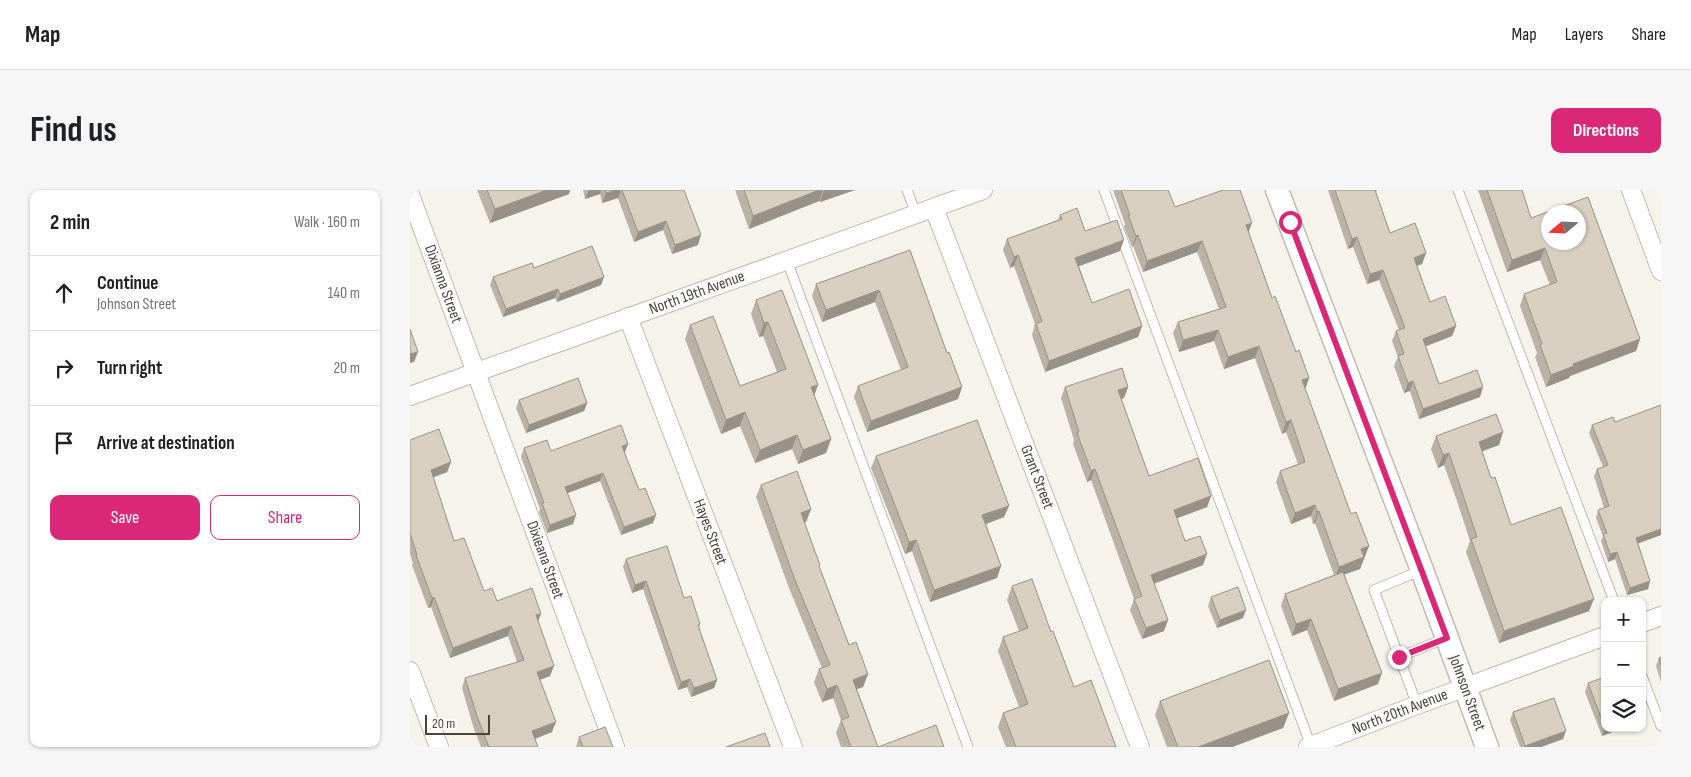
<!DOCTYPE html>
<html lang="en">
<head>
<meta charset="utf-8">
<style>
  body { margin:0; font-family:"Sofia Sans Condensed",sans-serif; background:#f6f6f6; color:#202124 }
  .controls { position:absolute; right:15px; bottom:15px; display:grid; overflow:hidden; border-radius:10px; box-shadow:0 1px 4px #0004 }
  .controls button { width:45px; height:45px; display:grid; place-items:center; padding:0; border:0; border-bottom:1px solid #e0e0e0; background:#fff; color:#202124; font:25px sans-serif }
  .compass { position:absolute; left:1131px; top:15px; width:45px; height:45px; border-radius:50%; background:#fff; box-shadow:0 1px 4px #0004; rotate:251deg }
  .scale { position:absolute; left:15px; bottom:12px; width:65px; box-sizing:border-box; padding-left:5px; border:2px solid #4b4439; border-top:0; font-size:14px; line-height:18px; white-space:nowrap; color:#4b4439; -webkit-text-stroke:4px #fff; paint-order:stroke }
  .stop { position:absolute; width:15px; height:15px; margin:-11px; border:4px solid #db2777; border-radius:50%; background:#fff }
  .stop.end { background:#db2777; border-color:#fff; box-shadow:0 1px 5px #0008 }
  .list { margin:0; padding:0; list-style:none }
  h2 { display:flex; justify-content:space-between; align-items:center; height:65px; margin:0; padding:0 20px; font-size:21px }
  h2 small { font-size:16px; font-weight:400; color:#757577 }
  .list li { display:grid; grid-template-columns:32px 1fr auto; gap:15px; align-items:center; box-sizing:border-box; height:75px; padding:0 20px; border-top:1px solid #e0e0e0 }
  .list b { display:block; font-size:19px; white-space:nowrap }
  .list p { margin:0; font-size:16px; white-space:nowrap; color:#757577 }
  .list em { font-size:16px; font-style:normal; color:#757577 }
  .actions { display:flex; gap:10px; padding:15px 20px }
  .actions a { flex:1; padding:11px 0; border:1px solid #db2777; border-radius:10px; text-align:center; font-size:18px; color:#db2777 }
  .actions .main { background:#db2777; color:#fff }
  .icon { flex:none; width:28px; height:28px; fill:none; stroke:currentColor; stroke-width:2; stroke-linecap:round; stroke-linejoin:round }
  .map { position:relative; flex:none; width:1251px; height:557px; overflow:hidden; border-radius:10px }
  header { display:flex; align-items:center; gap:30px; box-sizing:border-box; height:70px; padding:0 25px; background:#fff; border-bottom:1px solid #e0e0e0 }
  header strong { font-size:24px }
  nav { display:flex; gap:28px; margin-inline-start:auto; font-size:18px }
  .intro { display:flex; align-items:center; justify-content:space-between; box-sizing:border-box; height:120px; padding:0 30px }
  h1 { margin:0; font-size:35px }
  .button { padding:12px 22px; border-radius:10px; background:#db2777; color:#fff; font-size:18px; font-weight:700 }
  main { display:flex; gap:30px; padding:0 30px }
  aside { flex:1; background:#fff; border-radius:10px; box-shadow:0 1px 4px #0004 }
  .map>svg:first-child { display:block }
</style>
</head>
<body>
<header>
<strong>Map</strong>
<nav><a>Map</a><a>Layers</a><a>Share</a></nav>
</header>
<div class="intro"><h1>Find us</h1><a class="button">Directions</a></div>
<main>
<aside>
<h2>2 min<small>Walk · 160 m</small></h2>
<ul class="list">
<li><svg class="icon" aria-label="ahead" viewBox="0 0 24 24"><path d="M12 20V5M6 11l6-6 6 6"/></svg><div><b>Continue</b><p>Johnson Street</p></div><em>140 m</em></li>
<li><svg class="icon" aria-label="right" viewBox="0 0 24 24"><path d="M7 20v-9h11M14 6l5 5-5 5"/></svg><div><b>Turn right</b></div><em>20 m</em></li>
<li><svg class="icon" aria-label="arrive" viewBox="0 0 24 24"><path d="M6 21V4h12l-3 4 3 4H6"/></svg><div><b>Arrive at destination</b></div></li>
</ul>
<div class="actions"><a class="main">Save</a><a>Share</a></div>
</aside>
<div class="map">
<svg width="1251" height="557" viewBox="0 0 1251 557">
  <rect width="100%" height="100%" fill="#f6f3ec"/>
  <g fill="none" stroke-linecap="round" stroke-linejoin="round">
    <defs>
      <path id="service" d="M497,0L506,24
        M694,0L901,556
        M1048,0L1204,411
        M377,71L558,557
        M989,467L1036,448
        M1232,486L1251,536
        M1007,515L964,400L1012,380"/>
      <path id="minor" d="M1221,0L1251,81
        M0,5L205,557
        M524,18L730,557
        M218,127L383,557
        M0,206L573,0
        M1232,433L1251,426
        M0,481L29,557
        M898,557L1007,515L1195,446"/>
      <path id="tertiary" d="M867,0L1012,380L1077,557"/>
    </defs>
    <use href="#service" stroke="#c2bbae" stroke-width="11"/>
    <use href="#minor" stroke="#c2bbae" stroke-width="20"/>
    <use href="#tertiary" stroke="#c2bbae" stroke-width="25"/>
    <use href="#service" stroke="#fff" stroke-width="9"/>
    <use href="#minor" stroke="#fff" stroke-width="18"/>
    <use href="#tertiary" stroke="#fff" stroke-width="22"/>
  </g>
  <path fill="#bab2a6" d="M67,0H160L159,4L80,33Z
    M173,0H274L288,55L262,64L253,40L224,52L208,8L192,13L190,4L175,9Z
    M325,0H445L410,12L409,11L339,39Z
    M703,0H758L765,17L838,42L862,108L886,162L899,188L895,199L941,324L959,356L950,379L934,384L968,494L924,511L897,440L882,446L871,416L875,404L924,385L905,333L903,334L901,326L881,334L866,292L870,281L888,274L876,242L872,244L845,168L814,179L804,151L769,162L763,143L768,132L809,119L787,62L733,82L723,56L722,57L714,37L715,34Z
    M918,0H967L966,3L980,43L1016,63L1012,74L1007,76L1020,112L1046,136L1042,146L1016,156L1029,194L1070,207L1009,229L1000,201L994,203L984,176L988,167L982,151L986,141L989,140L969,90L957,94L943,57L938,59Z
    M1068,0H1112L1121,28L1230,149L1226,161L1160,186L1159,188L1136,197L1125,167L1127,163L1110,116L1114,104L1140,95L1130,70L1097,82Z
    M650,25L675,41L710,61L669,76L682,113L732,136L728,147L635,182L622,145L625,134L604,76L600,78L593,60L597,49L648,30Z
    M500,60L537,163L552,197L548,209L457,242L444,207L448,196L491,180L465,112L412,132L402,106L406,94Z
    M124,78L194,87L191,95L147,112L145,108L93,127L80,95L83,87Z
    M346,110L404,205L421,249L416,263L388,274L382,259L345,273L330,236L311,244L275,149L280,135L330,196L367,182L353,146L349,147L341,124Z
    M655,197H718L714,208L711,209L739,286L801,306L797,317L767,328L775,351L793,375L744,394L754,441L732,449L720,420L724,409L681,290L677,292L663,254L664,250L651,208Z
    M109,210L177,213L174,221L116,243L106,218Z
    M1251,215V345L1228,353L1240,391L1238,399L1217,405L1205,369L1198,372L1191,351L1193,346L1186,328L1188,320L1194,318L1184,286L1187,279L1193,277L1179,243L1182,235L1205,232Z
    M1093,242L1089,255L1072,261L1081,288L1101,335L1179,421L1089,453L1056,362L1060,351L1047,311L1034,275L1028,278L1021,259L1026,246Z
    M0,250L41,272L37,282L23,287L44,351L74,401L87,411L128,432L140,486L130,490L142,542L125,549L128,557H71L63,536L52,498L55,488L107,472L98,446L40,468L21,417L18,418L2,375L3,374L0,364Z
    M114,258L141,261L215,262H214L243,333L211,345L190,291L158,303L163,334L137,343L129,322L130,319L111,267Z
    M466,266L594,327L576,334L591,376L587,388L520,412L502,361L495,364L461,278Z
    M351,295L401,319L396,332L394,333L410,375L409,378L439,455L458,484L453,497L447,499L468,557H534H431L426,543L431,530L423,508L412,512L404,492L409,479L412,478L379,398L346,307Z
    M216,369L274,408L290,434L289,438L307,490L304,498L281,507L277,497L268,500L233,399L222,403L213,377Z
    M602,396L641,442L664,497L706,557H596L588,537L593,523L609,517L588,461L593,447L609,441L597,410Z
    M801,407L833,428L807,438L798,416Z
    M1251,467V492L1246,476L1249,468Z
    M1178,493L1195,538H1213L1192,546L1175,502Z
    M750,511L879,523L873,538L822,557H757L745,525Z
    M1103,522L1153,549L1131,557H1110L1100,530Z
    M169,547L203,557H166Z"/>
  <path fill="#979187" d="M137,0H160L159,4L80,33L85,19Z
    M179,0H191L190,4L175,9Z
    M206,0H211L208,8L192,13L196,3Z
    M409,0H413L409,11L339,39L343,26Z
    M414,0H445L410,12Z
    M256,31L253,40L224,52L228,42Z
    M842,33L838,44L836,35Z
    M291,45L288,55L262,64L265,55Z
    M728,45L723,56L722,57L726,46Z
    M947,47L943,57L938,59L942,49Z
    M714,50L710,61L661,79L665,68Z
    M792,51L787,62L733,82L737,71Z
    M1135,58L1130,70L1097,82L1102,70Z
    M1016,63L1012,74L1000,78L1004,68Z
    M608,65L604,76L600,78L604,67Z
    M973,80L969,90L957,94L960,84Z
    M194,87L191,95L147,112L150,104Z
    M148,99L145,108L93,127L96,119Z
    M469,100L465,112L412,132L416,120Z
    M358,132L353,146L349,147L354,133Z
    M732,136L728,147L635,182L639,171Z
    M1046,136L1042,146L1009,159L1013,149Z
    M808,140L804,151L769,162L773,150Z
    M1230,149L1226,161L1160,186L1159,188L1136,197L1141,185L1163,174Z
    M849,156L845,168L814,179L818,167Z
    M8,162L4,172L0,173V164Z
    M899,188L895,199L888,202L892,190Z
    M1003,191L1000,201L994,203L998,193Z
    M408,195L403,209L401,197Z
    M552,197L548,209L457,242L461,231Z
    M718,197L714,208L704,211L708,200Z
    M1073,197L1070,207L1009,229L1013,219Z
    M177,213L174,221L116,243L119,235Z
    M335,222L330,236L311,244L316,230Z
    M881,230L876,242L872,244L876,232Z
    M1093,242L1089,255L1065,264L1069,252Z
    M387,245L382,259L345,273L350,260Z
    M421,249L416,263L388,274L393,260Z
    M218,254L215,262L209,264L212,256Z
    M1039,263L1034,275L1028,278L1033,265Z
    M41,272L37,282L17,290L21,280Z
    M685,279L681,290L677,292L681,281Z
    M193,283L190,291L152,305L155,297Z
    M801,306L797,317L760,331L764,320Z
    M905,315L901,326L881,334L885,323Z
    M599,316L594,327L568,337L572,325Z
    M401,319L396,332L386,336L391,323Z
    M909,321L905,333L903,334L907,322Z
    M166,325L163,334L137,343L140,335Z
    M246,325L243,333L211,345L214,337Z
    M1251,339V345L1224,355L1226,348Z
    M506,350L502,361L495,364L499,352Z
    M959,356L950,379L925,388L929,377L951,359Z
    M1207,362L1205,369L1198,372L1200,364Z
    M797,364L793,375L737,396L741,385Z
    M591,376L587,388L520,412L524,400Z
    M236,391L233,399L222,403L225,395Z
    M1240,391L1238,399L1217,405L1220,398Z
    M24,407L21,417L18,418L22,408Z
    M1184,409L1179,421L1089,453L1094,441Z
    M836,420L833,428L807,438L810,430Z
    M131,424L127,434L126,425Z
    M901,429L897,440L882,446L886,434Z
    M758,430L754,441L732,449L736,438Z
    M101,436L98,446L40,468L43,458Z
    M144,476L140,486L123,492L127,482Z
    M972,483L968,494L924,511L928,499Z
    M458,484L453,497L438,502L443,490Z
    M280,489L277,497L268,500L271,492Z
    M307,490L304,498L281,507L284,498Z
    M427,495L423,508L412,512L417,499Z
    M879,523L873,538L822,557H788Z
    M146,532L142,542L119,551L122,541Z
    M1195,538H1213L1192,546Z
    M1156,541L1153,549L1131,557H1115V556Z"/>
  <path fill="#d8cfc1" stroke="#979187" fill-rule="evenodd" d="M77,0H137L85,19Z
    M195,0H206L196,3Z
    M212,0H274L291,45L265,55L256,31L228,42Z
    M334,0H409L343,26Z
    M711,0H758L765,17L813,0H830L842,33L836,35L862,108L865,106L886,162L889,160L899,188L892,190L941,324L946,322L959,356L951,359L954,367L929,377L909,321L907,322L905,315L885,323L870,281L895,272L881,230L876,232L849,156L818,167L808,140L773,150L768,132L816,117L792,51L737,71L728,45L726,46L718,25H720Z
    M925,0H965L980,43L1005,33L1016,63L1004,68L1020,112L1035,106L1046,136L1013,149L1029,194L1067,180L1073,197L1013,219L1003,191L998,193L988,166L994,164L986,141L995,138L973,80L960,84L947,47L942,49Z
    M1077,0H1112L1121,28L1178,7L1230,149L1163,174L1164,176L1141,185L1130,155L1132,154L1114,104L1147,92L1135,58L1102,70ZM1138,22H1168V52H1138Z
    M667,18L675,41L707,30L714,50L665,68L682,113L719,99L732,136L639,171L626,134L632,131L608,65L604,67L597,49L652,29L650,25Z
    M182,56L194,87L150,104L148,99L96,119L83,87L122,73L124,78Z
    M500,60L537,163L539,162L552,197L461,231L448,196L498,177L469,100L416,120L406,94Z
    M372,100L408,195L401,197L421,249L393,260L387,245L350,260L335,222L316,230L280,135L303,126L330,196L376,179L358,132L354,133L346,110Z
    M0,139L8,162L0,164Z
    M712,178L718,197L708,200L739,286L788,268L801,306L764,320L775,351L790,346L797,364L741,385L758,430L736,438L724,409L732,406L685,279L681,281L667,243L669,242L655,197Z
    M168,188L177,213L119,235L109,210Z
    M1251,215V339L1226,348L1240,391L1220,398L1207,362L1200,364L1193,344L1197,343L1188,320L1199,316L1187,279L1198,275L1182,235L1203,227L1205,232Z
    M1086,224L1093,242L1069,252L1081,288L1085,287L1101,335L1151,317L1184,409L1094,441L1061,349L1067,347L1039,263L1033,265L1026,246Z
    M567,230L599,316L572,325L591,376L524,400L506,350L499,352L466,266Z
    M211,235L218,254L212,256L229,300L235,298L246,325L214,337L193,283L155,297L166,325L140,335L132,313H134L114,258L137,250L141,261Z
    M29,239L41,272L21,280L44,351L54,348L74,401L82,398L87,411L122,398L131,424L126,425L144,476L127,482L146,532L122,541L128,557H79L67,526L55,488L114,470L101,436L43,458L24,407L22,408L6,365H7L0,343V250Z
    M387,281L401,319L391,323L410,375L409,376L439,455L446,452L458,484L443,490L468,557L526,535L534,557H441L431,530L439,527L427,495L417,499L409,479L420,475L383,385L351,295Z
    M257,356L274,408L281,406L290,434L288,435L307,490L284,498L280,489L271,492L236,391L225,395L216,369Z
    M933,382L972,483L928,499L901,429L886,434L875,404Z
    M622,389L641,442L643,441L664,497L681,490L706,557H606L593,523L618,514L593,447L618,438L602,396Z
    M828,397L836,420L810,430L801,407Z
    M1251,467V475L1249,468Z
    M859,470L879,523L788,557H768L750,511Z
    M1195,487V538L1178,493Z
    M1144,508L1156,541L1115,556L1103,522Z
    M195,537L203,557H173L169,547Z
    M355,543L360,557H316Z"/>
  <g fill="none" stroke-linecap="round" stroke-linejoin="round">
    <path stroke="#db2777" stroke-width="6" d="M880,32L1037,448L989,467"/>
  </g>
  <g text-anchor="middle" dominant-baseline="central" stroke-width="4.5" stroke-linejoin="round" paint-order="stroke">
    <g font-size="16" fill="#4b4439" stroke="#fff">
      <text transform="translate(33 94) rotate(70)">Dixianna Street</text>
      <text transform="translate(287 103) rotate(-20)">North 19th Avenue</text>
      <text transform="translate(627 287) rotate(69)">Grant Street</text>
      <text transform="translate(300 342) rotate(69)">Hayes Street</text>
      <text transform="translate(135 370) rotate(70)">Dixieana Street</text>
      <text transform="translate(1057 503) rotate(70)">Johnson Street</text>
      <text transform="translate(990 522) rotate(-21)">North 20th Avenue</text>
    </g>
  </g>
</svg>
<div class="controls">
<button>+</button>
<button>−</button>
<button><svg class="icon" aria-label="layers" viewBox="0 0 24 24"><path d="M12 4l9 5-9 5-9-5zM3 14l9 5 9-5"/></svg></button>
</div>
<svg class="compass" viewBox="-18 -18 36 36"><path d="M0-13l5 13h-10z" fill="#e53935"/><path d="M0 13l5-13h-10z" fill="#757577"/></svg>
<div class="scale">20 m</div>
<div class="stop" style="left:880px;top:32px"></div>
<div class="stop end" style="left:989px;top:467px"></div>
</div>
</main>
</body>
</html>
